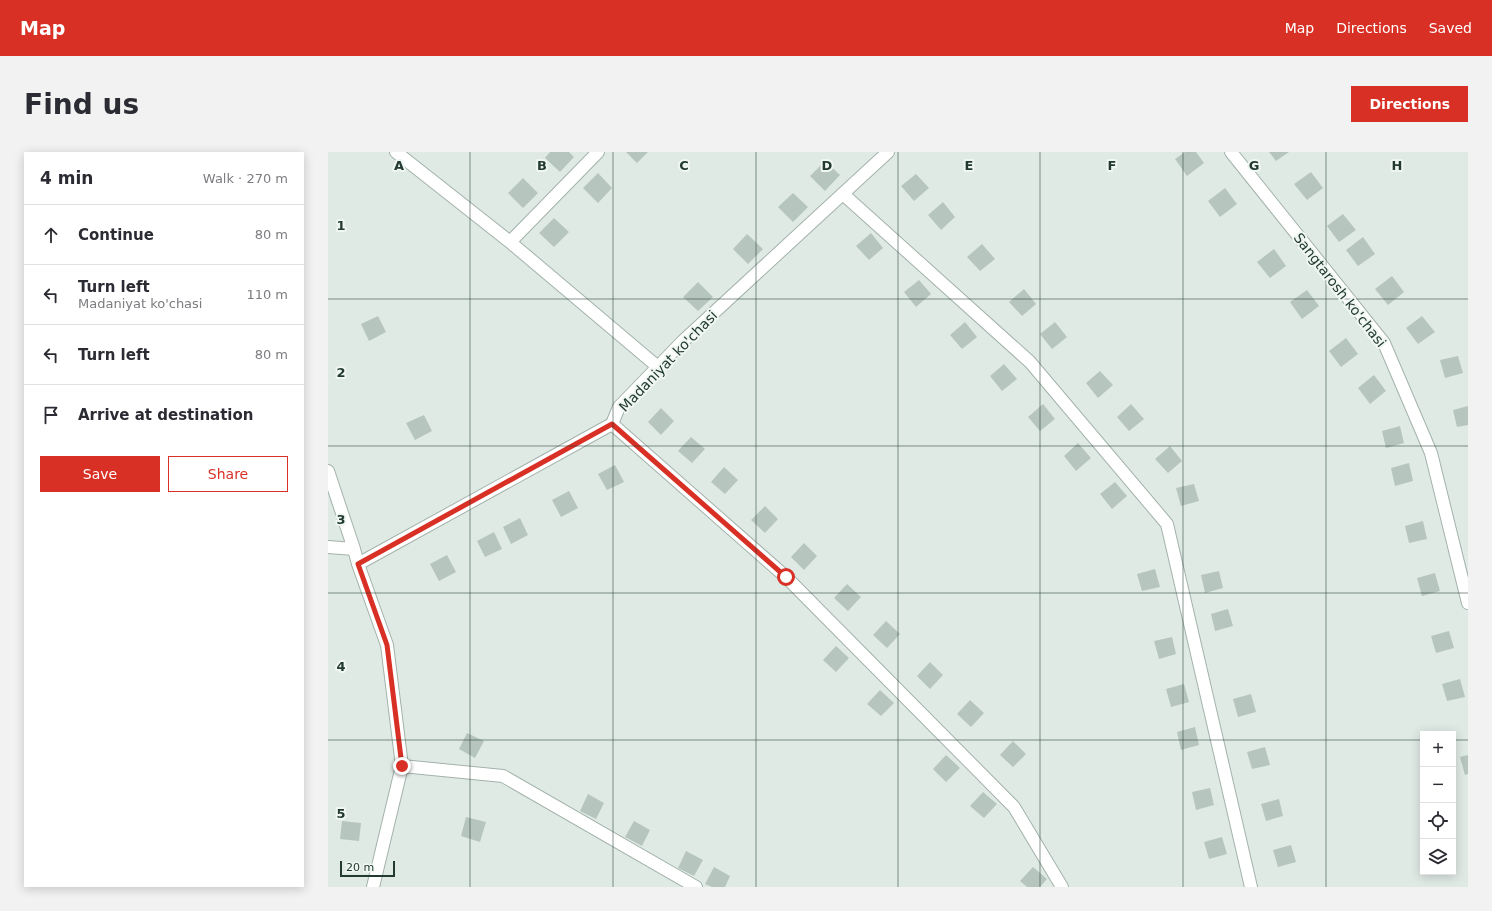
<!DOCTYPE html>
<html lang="en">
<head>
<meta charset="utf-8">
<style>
  body { margin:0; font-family:"DejaVu Sans",sans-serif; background:#f2f2f3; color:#2b2b33 }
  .controls { position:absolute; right:12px; bottom:12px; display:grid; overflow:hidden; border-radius:0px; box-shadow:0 2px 10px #0003 }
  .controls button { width:36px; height:36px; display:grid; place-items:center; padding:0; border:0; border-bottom:1px solid #e1e1e2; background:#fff; color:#2b2b33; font:20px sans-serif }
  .scale { position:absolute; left:12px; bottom:10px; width:55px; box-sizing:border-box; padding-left:4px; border:2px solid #223a31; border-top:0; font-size:11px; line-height:14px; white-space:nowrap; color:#223a31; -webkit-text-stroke:3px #f0f7f3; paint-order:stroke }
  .stop { position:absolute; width:12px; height:12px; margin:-9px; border:3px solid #d93025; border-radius:50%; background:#fff }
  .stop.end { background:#d93025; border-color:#fff; box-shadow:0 1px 4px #0008 }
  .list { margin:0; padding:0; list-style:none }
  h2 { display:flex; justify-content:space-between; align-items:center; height:52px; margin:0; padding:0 16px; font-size:17px }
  h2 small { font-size:13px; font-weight:400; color:#7c7c81 }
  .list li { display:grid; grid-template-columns:26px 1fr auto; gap:12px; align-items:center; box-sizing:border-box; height:60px; padding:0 16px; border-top:1px solid #e1e1e2 }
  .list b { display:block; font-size:15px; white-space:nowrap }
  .list p { margin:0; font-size:13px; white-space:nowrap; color:#7c7c81 }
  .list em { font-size:13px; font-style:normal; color:#7c7c81 }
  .actions { display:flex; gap:8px; padding:12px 16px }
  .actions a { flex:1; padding:9px 0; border:1px solid #d93025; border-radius:0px; text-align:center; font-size:14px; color:#d93025 }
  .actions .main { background:#d93025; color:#fff }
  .icon { flex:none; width:22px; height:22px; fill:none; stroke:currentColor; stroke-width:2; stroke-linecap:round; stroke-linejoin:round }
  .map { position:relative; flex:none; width:1140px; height:735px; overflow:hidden; border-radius:0px }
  header { display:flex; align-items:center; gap:24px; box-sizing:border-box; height:56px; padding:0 20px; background:#d93025; color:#fff }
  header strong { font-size:19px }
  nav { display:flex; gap:22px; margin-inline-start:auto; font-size:14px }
  .intro { display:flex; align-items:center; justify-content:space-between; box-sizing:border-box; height:96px; padding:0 24px }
  h1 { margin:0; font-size:28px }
  .button { padding:10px 18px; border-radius:0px; background:#d93025; color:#fff; font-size:14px; font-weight:700 }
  main { display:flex; gap:24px; padding:0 24px }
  aside { flex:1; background:#fff; border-radius:0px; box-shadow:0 2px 10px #0003 }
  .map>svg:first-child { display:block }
</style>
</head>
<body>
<header>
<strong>Map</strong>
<nav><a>Map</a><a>Directions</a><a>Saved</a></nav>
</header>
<div class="intro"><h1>Find us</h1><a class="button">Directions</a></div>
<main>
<aside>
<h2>4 min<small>Walk · 270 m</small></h2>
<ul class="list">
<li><svg class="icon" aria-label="ahead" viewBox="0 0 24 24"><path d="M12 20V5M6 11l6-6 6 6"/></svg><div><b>Continue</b></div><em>80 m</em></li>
<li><svg class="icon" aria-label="left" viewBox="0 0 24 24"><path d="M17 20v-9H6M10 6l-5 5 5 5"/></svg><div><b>Turn left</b><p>Madaniyat ko'chasi</p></div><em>110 m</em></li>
<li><svg class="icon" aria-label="left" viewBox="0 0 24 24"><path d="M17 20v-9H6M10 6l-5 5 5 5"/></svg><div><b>Turn left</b></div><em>80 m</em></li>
<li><svg class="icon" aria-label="arrive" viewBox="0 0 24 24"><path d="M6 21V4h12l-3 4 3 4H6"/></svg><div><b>Arrive at destination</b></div></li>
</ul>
<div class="actions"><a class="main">Save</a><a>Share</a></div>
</aside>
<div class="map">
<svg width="1140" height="735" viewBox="0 0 1140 735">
  <rect width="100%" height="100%" fill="#e0eae5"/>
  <path fill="#b6c5be" d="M222,0H241L246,5L232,20L217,6Z
    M298,0H320L309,11Z
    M857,0H868L876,11L859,24L847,7Z
    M941,0H961L948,9Z
    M497,9L512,23L497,39L482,24Z
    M983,20L995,36L979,48L966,32Z
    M270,21L284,36L270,51L255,36Z
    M588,22L601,36L586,49L573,34Z
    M195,26L210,41L195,56L180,41Z
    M897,36L909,52L892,65L880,49Z
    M465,41L480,55L465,70L450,55Z
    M615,50L627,65L613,78L600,63Z
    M1015,62L1028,78L1011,90L999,74Z
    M226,66L241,80L226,95L211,81Z
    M543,81L555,96L541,108L528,94Z
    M419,82L435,97L420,112L405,97Z
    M1035,85L1047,102L1030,114L1018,98Z
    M654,92L667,107L652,119L639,105Z
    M946,97L958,114L942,126L929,110Z
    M1064,124L1076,140L1060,153L1047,137Z
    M591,128L603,142L588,155L576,140Z
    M370,130L385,145L370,159L355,145Z
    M696,137L708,152L694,164L681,150Z
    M979,138L991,154L974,167L962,150Z
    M50,164L58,180L41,189L33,172Z
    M1094,164L1107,180L1090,192L1078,176Z
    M637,170L649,185L634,197L622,183Z
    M727,170L739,185L724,197L712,182Z
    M1018,186L1030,202L1013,215L1001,199Z
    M1130,204L1135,221L1117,226L1112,208Z
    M676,212L689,227L674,239L662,224Z
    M772,219L785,233L770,246L758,231Z
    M1046,223L1058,239L1042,252L1030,236Z
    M715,252L727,267L712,279L700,265Z
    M803,252L816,267L801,279L789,265Z
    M1140,254V273L1129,275L1125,258Z
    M333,256L346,269L333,283L320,270Z
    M96,263L104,279L87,288L78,271Z
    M1072,274L1076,291L1058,296L1054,279Z
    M363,285L377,297L364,311L350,299Z
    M750,291L763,306L748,319L736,304Z
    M842,294L854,309L840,321L827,307Z
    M1081,311L1085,329L1067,334L1063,316Z
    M287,313L296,330L279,338L270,322Z
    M396,315L410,328L397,342L383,330Z
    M787,330L799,344L784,357L772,342Z
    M866,332L871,349L853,354L848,336Z
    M241,339L250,356L233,365L224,348Z
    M437,354L450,367L437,381L423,368Z
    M192,366L200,383L183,392L175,375Z
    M1095,369L1099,387L1081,391L1077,374Z
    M166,380L174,397L157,405L149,389Z
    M476,391L489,404L476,418L463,405Z
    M119,403L128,420L111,429L102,412Z
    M827,417L832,435L814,439L809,422Z
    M891,419L895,436L877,441L873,423Z
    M1107,421L1112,439L1094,444L1089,426Z
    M519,432L533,445L520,459L506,446Z
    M900,457L905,474L887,479L883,462Z
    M558,469L572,482L559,496L545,483Z
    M1121,479L1126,496L1108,501L1103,484Z
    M844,485L848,502L831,507L826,489Z
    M508,494L521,506L508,520L495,508Z
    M602,510L615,523L602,537L589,524Z
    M1132,527L1137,545L1119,549L1114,532Z
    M856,532L861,550L843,555L838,537Z
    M552,538L566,551L553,564L539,552Z
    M923,542L928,560L910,565L905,547Z
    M642,548L656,561L643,575L629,562Z
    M867,575L871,593L853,598L849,580Z
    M139,581L156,589L147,606L131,597Z
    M685,589L698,602L685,615L672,603Z
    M937,595L942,613L924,617L919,600Z
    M618,603L632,616L618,630L605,617Z
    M1140,603V622L1137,623L1132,605Z
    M882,636L886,653L868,658L864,640Z
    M655,640L669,652L656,666L642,654Z
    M260,642L276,651L268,667L252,659Z
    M951,647L955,664L938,669L933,652Z
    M138,665L158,670L152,690L133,684Z
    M14,669L33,671L31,689L12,687Z
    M306,669L322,678L314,694L297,685Z
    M894,685L899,702L881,707L876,690Z
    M963,693L968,710L950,715L945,698Z
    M358,699L375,708L366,724L350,716Z
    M386,715L402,724L397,735H384L377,732Z
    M705,715L719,727L712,735H699L692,729Z"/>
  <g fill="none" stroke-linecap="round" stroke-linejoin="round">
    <defs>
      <path id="minor" d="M68,0L182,90L330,215
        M903,0L1056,191L1103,301L1140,451
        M515,42L702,210L839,372L923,735
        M182,90L270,0
        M284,272L458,425L686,655L734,735
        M0,319L26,397L30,412L59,493L74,614L45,735
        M0,395L26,397
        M30,412L284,272L291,255L354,190L560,0
        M74,614L175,624L368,735"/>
    </defs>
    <use href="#minor" stroke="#a3b2ab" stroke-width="14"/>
    <use href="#minor" stroke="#fff" stroke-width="12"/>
  </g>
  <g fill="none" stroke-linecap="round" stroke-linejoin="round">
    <path stroke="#d93025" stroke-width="5" d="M74,614L59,493L30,412L284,272L458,425"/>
  </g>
  <path fill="none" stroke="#223a31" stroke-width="1" stroke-opacity="0.55" d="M142,0V735M285,0V735M428,0V735M570,0V735M712,0V735M855,0V735M998,0V735M0,147H1140M0,294H1140M0,441H1140M0,588H1095M1125,588H1140"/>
  <g text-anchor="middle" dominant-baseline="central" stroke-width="4" stroke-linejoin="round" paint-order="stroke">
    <g font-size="14" fill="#223a31" stroke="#f0f7f3">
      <text transform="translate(1012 138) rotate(52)">Sangtarosh ko'chasi</text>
      <text transform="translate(340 209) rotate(-46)">Madaniyat ko'chasi</text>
    </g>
  </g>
  <g font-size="13" text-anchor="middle" font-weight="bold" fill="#223a31" stroke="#f0f7f3" stroke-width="4" stroke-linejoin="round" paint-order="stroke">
    <text x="71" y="18">A</text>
    <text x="214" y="18">B</text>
    <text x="356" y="18">C</text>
    <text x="499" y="18">D</text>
    <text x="641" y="18">E</text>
    <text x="784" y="18">F</text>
    <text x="926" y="18">G</text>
    <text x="1069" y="18">H</text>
    <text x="13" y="78">1</text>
    <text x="13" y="225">2</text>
    <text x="13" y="372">3</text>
    <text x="13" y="519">4</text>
    <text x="13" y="666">5</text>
  </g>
</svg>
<div class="controls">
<button>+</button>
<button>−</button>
<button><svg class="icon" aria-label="locate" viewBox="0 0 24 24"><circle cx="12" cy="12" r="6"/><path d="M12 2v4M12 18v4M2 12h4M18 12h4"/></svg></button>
<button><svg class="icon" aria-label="layers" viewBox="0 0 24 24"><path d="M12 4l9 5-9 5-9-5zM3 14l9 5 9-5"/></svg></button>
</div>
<div class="scale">20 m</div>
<div class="stop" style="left:458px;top:425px"></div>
<div class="stop end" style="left:74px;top:614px"></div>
</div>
</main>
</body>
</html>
